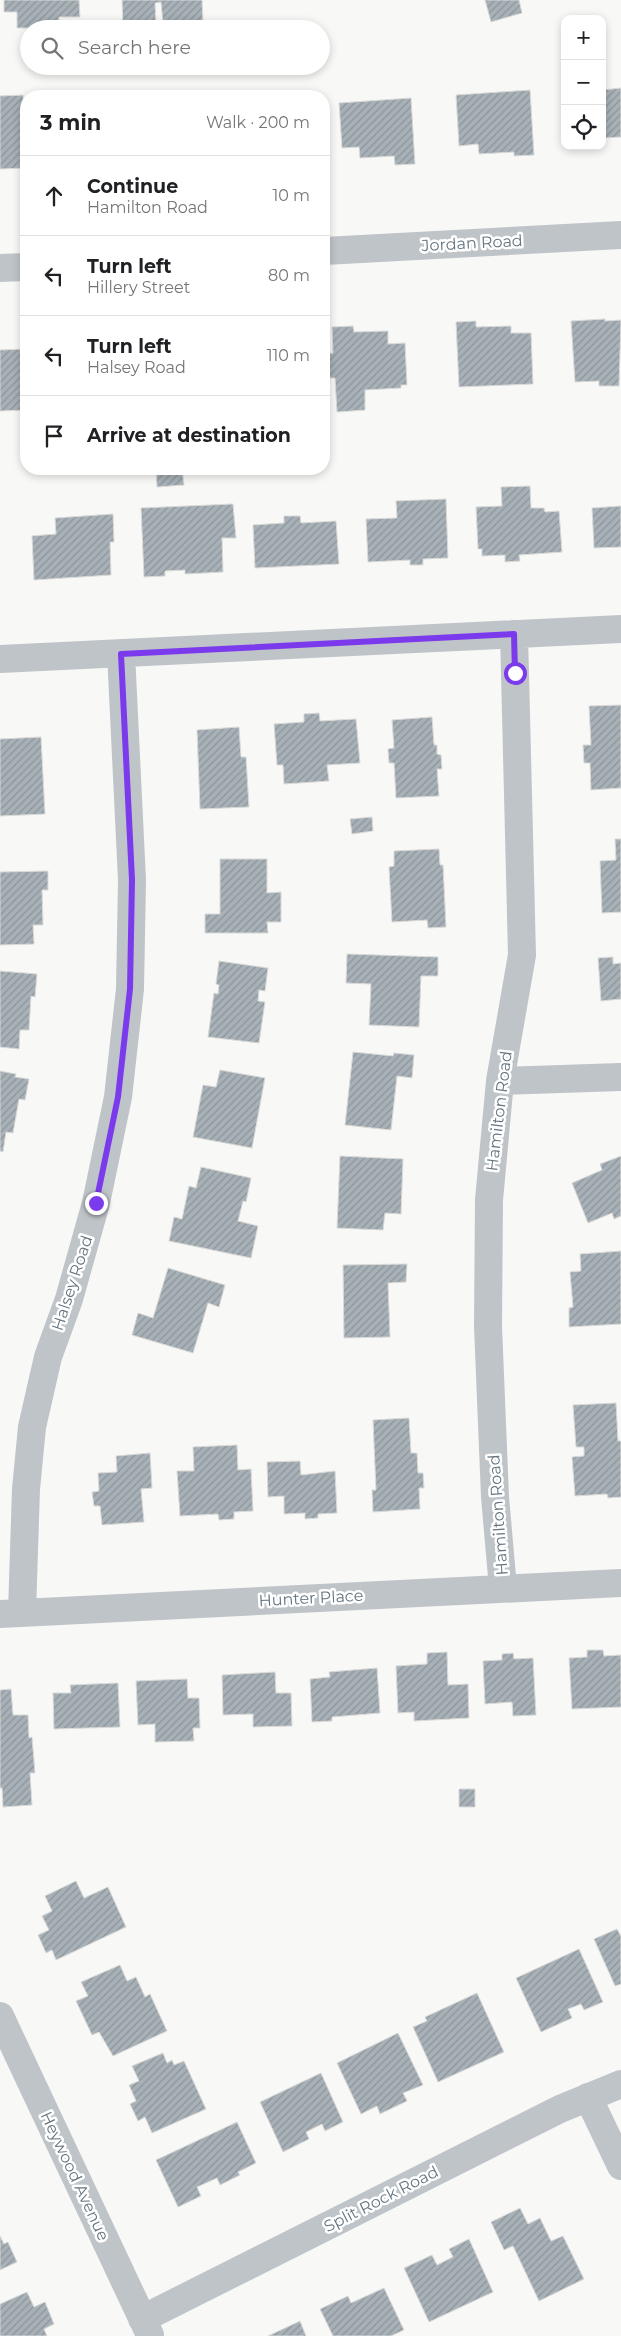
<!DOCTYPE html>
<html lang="en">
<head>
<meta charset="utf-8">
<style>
  body { margin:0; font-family:Montserrat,sans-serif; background:#f6f6f6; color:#202124 }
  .controls { position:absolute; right:15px; top:15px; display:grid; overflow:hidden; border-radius:10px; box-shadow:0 2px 8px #0003 }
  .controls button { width:45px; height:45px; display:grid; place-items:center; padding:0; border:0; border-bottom:1px solid #e0e0e0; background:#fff; color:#202124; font:25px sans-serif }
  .stop { position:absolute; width:15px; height:15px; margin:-11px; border:4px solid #7c3aed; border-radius:50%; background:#fff }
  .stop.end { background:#7c3aed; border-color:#fff; box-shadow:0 1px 5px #0008 }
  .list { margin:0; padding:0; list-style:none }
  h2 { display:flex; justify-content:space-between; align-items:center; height:65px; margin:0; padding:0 20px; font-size:21px }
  h2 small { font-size:16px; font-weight:400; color:#757577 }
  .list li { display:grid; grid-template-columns:32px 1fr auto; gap:15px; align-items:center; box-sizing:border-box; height:80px; padding:0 20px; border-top:1px solid #e0e0e0 }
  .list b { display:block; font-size:19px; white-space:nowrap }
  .list p { margin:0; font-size:16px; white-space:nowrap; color:#757577 }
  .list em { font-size:16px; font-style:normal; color:#757577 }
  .icon { flex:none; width:28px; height:28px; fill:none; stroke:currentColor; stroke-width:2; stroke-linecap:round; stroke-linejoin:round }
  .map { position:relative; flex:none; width:621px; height:2336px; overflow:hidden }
  .search { position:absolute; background:#fff; box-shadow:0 2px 8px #0003; left:20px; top:20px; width:310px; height:55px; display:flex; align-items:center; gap:12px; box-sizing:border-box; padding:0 18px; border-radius:28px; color:#757577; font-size:19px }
  .panel { position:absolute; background:#fff; box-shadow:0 2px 8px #0003; left:20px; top:90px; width:310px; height:385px; border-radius:20px }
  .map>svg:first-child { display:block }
</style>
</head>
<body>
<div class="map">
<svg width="621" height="2336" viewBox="0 0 621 2336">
  <defs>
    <pattern id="building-hatch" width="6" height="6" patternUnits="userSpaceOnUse" patternTransform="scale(1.25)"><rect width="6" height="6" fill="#a8b1b7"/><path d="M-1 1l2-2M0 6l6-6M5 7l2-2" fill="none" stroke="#8c959a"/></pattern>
  </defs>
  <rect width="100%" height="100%" fill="#f8f8f6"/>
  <path fill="url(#building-hatch)" stroke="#dadad8" d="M4,0H79L80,17H59V28H17V12H4Z
    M122,0H202L203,22L163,24L161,2L155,3L156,24L123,26Z
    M485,0H519L522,13L491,22Z
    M621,88V137L602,138V90Z
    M530,90L534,155L514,156V152L479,154L478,144L459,146L456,95Z
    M23,95L24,119H26V168L0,169V96Z
    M411,98L415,164L395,165L394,156L360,158L359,147L342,148L339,103Z
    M605,319V321L621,320L619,386H599V381L575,382L571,321Z
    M476,321V327L511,326V333H531L533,384L459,387L456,322Z
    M353,326L354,332L388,331V344L405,343L407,385H401V388L365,390V410L337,412L335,378H325L324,354L333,353L332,327Z
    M26,349V410L0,411V350Z
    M156,469H182L184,485L157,487Z
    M530,486L531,508H544L545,512L559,511L562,552L519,555L520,561L505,562V555L482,556V549H478L476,507L502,506L501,487Z
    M446,499L448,558L423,559V565H410V560L368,562L366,519L397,518L396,501Z
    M233,504L236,538H222L223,572L185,574V570L165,571V576L144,577L141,508Z
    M621,506V547L594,548L592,508Z
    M113,514L114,542H110L111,575L34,580L32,536L56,534L55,518Z
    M284,516H300L301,523L336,521L339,564L255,568L253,525L284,523Z
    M621,705V788L591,790L590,763H584L583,745H591L589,706Z
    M319,713L320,721L356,719L360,763L327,765L329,781L284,784L283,765H277L274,724L304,722V714Z
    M432,717L434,745H437V754L441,755L442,769H437L439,796L396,798L394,763H389L388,749L394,748L392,720Z
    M239,727L241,757H246L249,807L200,809L197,730Z
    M41,737L45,814L0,816V739Z
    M372,817L373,831L352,834L350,819Z
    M615,839H621V912L602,913L600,861L616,860Z
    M439,849L440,865H443L446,927L428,928L427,920L392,922L389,867L394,866V851Z
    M220,859H267V893L281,892V922H267L268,933H205V914H220Z
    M48,871V890H42L43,925H33L34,944L0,945V872Z
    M347,954L438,957V976H421L419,1027L369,1025L371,984L346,983Z
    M613,957V964L621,963V999L601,1001L598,958Z
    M219,961L268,968L265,991L259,990L258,1001L265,1002L259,1043L208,1037L214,993L218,994L219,985L216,984Z
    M0,971L37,974L35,997L31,996L29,1030H20L19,1049L0,1047Z
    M353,1052L393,1056L394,1053L414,1055L412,1078L397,1076L391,1130L345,1125Z
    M220,1070L265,1078L252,1148L193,1137L203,1085L216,1087Z
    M0,1071L16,1074L15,1077L29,1079L25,1100L19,1099L13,1133L6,1132L3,1152L0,1151Z
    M340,1156L403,1159L401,1214L385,1213L383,1230L337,1228Z
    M621,1156V1216L614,1219L612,1213L588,1223L572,1183L602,1170L600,1164Z
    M201,1167L251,1178L246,1202L243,1201L238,1221L258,1226L251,1258L169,1241L174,1217L182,1219L189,1186L196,1188Z
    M621,1251V1324L569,1327V1308L573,1307L570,1272L581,1271L580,1254Z
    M407,1264L406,1282L388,1283L390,1337L344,1338L343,1265Z
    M168,1268L225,1285L219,1307L208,1303L193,1353L132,1335L138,1313L153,1318Z
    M616,1403L618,1441H621V1497L608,1498L607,1494L575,1496L572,1457L584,1456V1447H576L573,1405Z
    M409,1418L411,1453H417L418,1473H423L424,1488H419L420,1509L373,1512L372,1490H376L373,1420Z
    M237,1445L238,1470L251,1469L253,1511L234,1512V1519L219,1520L218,1514L180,1516L177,1471H194L193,1447Z
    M150,1453L152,1488L141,1489L144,1522L102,1525L100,1506H94L92,1492L99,1491L98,1473L117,1472L116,1456Z
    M300,1461L301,1475L335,1471L337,1513L318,1514V1518L305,1519V1513L284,1514V1496L268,1497L267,1462Z
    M587,1650H603L604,1656L621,1655V1707L572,1709L569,1658L587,1657Z
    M447,1652L448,1685L468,1684L469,1718L414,1721V1712L398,1713L396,1666L427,1664V1653Z
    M513,1653L514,1659L533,1658L536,1715L513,1716L512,1702L485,1704L483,1661L502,1660V1654Z
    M377,1668L380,1713L332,1717V1721L312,1722L310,1679L330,1677L329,1672Z
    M275,1672L276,1693H291L292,1726L253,1727V1714L223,1715L222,1675Z
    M187,1679L188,1698H199L200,1728H193L194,1741L155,1742V1724L138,1725L136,1681Z
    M118,1683L120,1727L54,1729L53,1693H71L70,1685Z
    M11,1689L13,1715H28L29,1738L32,1737L35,1773H30L32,1805L3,1807L2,1788H0V1690Z
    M459,1789H475V1807H459Z
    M76,1881L84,1898L108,1887L126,1927L56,1960L52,1950L46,1953L38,1935L49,1930L42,1916L52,1911L45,1896Z
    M617,1929L621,1936V1984L615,1986L594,1939Z
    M579,1949L603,2002L584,2010L581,2004L568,2009L572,2018L541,2032L516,1978Z
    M120,1965L127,1981L136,1977L145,1997L150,1994L167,2031L113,2056L99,2032L92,2035L76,2001L88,1996L81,1982Z
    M477,1993L504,2052L438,2082L413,2027L427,2021L425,2017Z
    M398,2033L423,2085L403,2093L407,2101L380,2114L377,2106L361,2114L337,2063Z
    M163,2053L167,2063L172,2060L174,2065L184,2061L206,2109L152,2133L145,2117L138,2121L130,2104L136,2101L129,2085L139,2081L132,2066Z
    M321,2073L343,2122L325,2131L322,2124L306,2132L309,2139L283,2152L260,2102Z
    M237,2122L256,2163L238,2172L240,2175L220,2185L217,2178L197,2187L201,2196L178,2207L156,2160Z
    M520,2208L528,2224L540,2218L551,2241L563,2236L584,2279L539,2301L513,2246L504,2250L491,2222Z
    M0,2236L4,2244L8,2242L17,2262L0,2270Z
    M469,2239L493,2292L429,2322L404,2268L432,2255L437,2265L453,2257L449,2249Z
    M384,2288L404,2330L391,2336H333L320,2309L348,2296L351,2303Z
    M27,2292L34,2307L45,2302L54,2324L44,2329L47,2336H0V2304Z
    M300,2321L306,2336H268Z"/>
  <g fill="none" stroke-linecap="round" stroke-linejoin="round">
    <path stroke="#bfc4c8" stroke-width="28" d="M324,251L621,235
      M0,268L26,267
      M0,659L621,629
      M500,1081L621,1077
      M503,1588L495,1497L488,1326L489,1200L500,1081L522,955L514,634
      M22,1612L26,1489L32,1427L48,1357L69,1299L96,1203L118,1097L130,989L132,880L121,653
      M0,1614L621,1583
      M0,2016L150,2335
      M588,2097L621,2166
      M142,2319L560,2109L621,2084"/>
  </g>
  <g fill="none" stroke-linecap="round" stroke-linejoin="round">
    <path stroke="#7c3aed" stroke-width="6" d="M96,1203L118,1097L130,989L132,880L121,654L514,634L515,673"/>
  </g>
  <g text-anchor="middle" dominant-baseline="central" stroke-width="5" stroke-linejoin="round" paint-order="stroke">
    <g font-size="16" fill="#647480" stroke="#fff">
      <text transform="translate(472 243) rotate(-3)">Jordan Road</text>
      <text transform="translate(499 1111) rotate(-83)">Hamilton Road</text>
      <text transform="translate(72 1283) rotate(-72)">Halsey Road</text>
      <text transform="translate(498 1515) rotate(-94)">Hamilton Road</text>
      <text transform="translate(311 1598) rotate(-3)">Hunter Place</text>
      <text transform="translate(75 2176) rotate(65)">Heywood Avenue</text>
      <text transform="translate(381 2199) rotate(-27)">Split Rock Road</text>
    </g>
  </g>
</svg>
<div class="controls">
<button>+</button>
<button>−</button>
<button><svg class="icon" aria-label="locate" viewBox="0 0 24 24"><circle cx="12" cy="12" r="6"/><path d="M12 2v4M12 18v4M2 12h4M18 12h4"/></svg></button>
</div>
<div class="stop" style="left:515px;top:673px"></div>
<div class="stop end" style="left:96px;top:1203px"></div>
<div class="search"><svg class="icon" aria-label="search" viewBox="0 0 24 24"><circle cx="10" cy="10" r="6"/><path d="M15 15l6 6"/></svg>Search here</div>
<section class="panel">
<h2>3 min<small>Walk · 200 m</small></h2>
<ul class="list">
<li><svg class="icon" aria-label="ahead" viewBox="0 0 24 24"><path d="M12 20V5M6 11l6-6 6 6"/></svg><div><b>Continue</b><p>Hamilton Road</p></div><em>10 m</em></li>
<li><svg class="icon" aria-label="left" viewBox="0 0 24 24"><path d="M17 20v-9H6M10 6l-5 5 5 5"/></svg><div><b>Turn left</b><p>Hillery Street</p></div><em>80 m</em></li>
<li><svg class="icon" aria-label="left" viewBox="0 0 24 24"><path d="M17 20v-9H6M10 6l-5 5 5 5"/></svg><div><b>Turn left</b><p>Halsey Road</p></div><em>110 m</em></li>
<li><svg class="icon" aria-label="arrive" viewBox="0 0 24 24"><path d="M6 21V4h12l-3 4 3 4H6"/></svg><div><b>Arrive at destination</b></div></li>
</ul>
</section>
</div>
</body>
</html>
